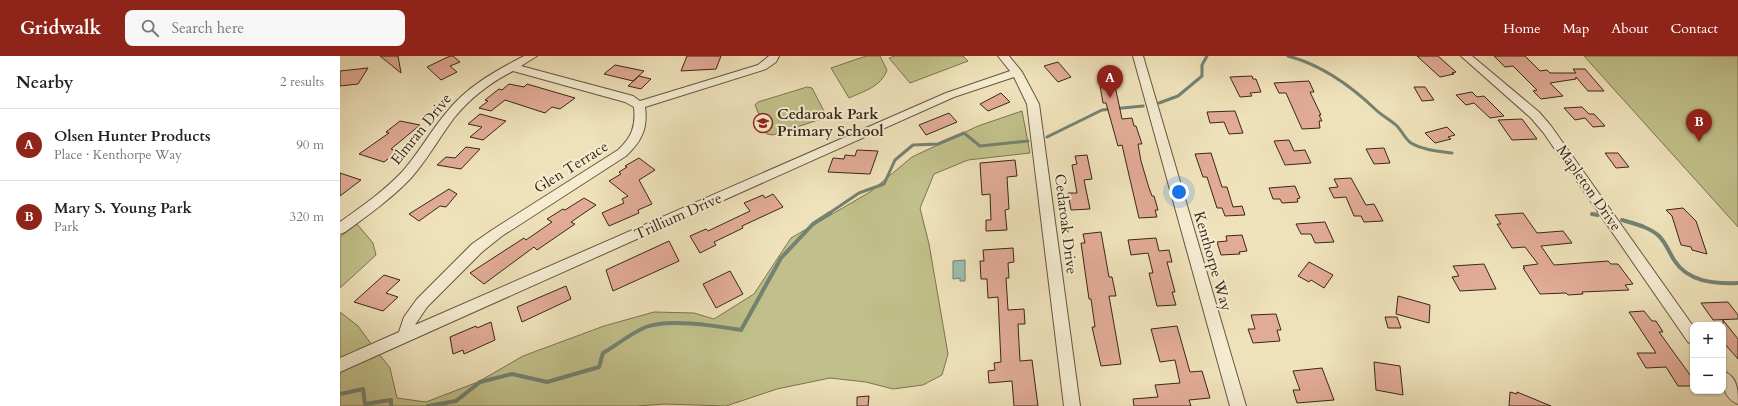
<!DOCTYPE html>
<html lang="en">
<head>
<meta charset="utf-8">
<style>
  body { margin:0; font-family:Cardo,serif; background:#f6f6f6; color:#222 }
  .controls { position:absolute; right:12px; bottom:12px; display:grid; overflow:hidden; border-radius:8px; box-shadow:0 1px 3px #0004 }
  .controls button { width:36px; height:36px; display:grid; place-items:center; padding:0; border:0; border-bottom:1px solid #e0e0e0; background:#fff; color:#222; font:20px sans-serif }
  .you { position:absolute; left:839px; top:136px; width:14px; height:14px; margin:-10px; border:3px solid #fff; border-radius:50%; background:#1a73e8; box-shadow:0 0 0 6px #1a73e833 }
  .badge { display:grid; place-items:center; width:26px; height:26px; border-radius:50%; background:#8f2418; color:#fff; font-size:13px; font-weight:700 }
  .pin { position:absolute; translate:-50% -33px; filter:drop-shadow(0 1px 2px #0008) }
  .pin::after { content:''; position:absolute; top:21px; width:14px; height:12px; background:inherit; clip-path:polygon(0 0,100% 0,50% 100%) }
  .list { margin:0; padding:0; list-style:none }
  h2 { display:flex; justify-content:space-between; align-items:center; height:52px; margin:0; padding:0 16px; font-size:17px }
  h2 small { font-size:13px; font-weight:400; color:#767676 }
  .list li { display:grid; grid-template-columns:26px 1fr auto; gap:12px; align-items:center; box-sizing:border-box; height:72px; padding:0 16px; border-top:1px solid #e0e0e0 }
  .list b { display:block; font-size:15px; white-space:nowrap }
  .list p { margin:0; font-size:13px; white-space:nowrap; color:#767676 }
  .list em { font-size:13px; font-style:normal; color:#767676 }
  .icon { flex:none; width:22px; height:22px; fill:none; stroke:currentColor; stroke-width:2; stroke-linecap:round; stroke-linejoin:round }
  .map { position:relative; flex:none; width:1398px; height:350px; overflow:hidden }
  header { display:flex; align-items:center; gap:24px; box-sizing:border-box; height:56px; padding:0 20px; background:#8f2418; color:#fff }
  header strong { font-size:19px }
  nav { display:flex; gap:22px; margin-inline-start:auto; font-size:14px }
  .search { width:280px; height:36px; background:#f6f6f6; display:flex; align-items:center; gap:10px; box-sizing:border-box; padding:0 14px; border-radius:8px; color:#767676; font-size:15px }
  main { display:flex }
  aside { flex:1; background:#fff }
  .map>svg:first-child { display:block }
</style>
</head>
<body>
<header>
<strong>Gridwalk</strong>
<div class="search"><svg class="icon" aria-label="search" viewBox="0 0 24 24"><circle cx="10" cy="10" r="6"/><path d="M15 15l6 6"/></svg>Search here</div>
<nav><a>Home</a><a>Map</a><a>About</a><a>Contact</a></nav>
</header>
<main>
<aside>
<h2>Nearby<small>2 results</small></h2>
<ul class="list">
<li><span class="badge">A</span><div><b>Olsen Hunter Products</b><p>Place · Kenthorpe Way</p></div><em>90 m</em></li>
<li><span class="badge">B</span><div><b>Mary S. Young Park</b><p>Park</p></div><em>320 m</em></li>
</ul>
</aside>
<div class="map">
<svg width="1398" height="350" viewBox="0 0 1398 350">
  <rect width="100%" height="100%" fill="#efe2ba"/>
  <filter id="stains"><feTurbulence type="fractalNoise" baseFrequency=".005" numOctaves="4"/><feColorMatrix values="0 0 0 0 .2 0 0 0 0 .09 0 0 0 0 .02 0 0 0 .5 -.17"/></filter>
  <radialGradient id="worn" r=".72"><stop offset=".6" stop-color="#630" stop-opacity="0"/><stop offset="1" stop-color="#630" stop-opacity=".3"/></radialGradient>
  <path fill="#c1c08a" stroke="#7c7451" d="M526,0H540L547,14C541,31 524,35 509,42L491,12Z
    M555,0H623L628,5L570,27L549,2Z
    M1244,0H1398V171Z
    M467,31L472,32L486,59L484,62L433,79L427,78L415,49L418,46Z
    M682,55L690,97L628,104L594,118L580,152L589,188L608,298L602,319L583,329L553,333L526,326L490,322L437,333L386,350L325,348L297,350H0V316L39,298L50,312L57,342L86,346L138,326L183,300L264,270L314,256L354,257L374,263L414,238L451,182L530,136L572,101L638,70Z
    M17,168L33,187L36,199L0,232V181Z
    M0,256L18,270L32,289L0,302Z"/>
  <path fill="#9abeb0" stroke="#738273" d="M625,204V225H620V222L613,223V205Z"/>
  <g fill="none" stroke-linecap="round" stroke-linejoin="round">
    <path stroke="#738273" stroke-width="3" d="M948,0C982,9 1010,29 1035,53C1042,60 1051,64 1057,70C1062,75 1065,83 1071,87C1083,94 1098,95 1112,97
      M819,47L838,40L862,20V9L867,0
      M707,81L762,54L803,50
      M488,158L519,137L544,128L555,104L573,89L598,88L624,77L640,90L688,85"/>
    <path stroke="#738273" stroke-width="4" d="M1252,158L1258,159
      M1282,164C1295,168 1309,171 1319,180C1326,187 1329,196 1334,204C1348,226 1374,228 1398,227
      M0,338L23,333L25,348L51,344V350
      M88,350L116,345L140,326L172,318L207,326L259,311L263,297C277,289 291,277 306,271C329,262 376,270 401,274L441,202L473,168L490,157"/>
  </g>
  <path fill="#e2ab97" stroke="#382818" d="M40,0H58L61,17Z
    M110,0H113L120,6L110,10L117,16L101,24L87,11Z
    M347,0H381L376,13L341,15Z
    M1077,0H1098L1116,16L1112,17L1114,18L1100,21Z
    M1154,0H1185L1200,15L1207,14L1210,17H1236L1233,13H1245L1264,35H1248L1236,21V23L1210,27L1223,40L1201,43L1193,35L1197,34L1173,10L1165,11Z
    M718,6L731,21L718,26L704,10Z
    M275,9L304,15L293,25L264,18Z
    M28,12L18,28L0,30V15Z
    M299,20L311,23L301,33L288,30Z
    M912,20L913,23H916L921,36L910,37L912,40L900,41L890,21Z
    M969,25L974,36H970L981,59H979L982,65H979L980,72L962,73L946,37H939L934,27Z
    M169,28L184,31L187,28L235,42L220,53L212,51L205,57L165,44L151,55L139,52L148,45L145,44L159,33L162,34Z
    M760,30H775L782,63L792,62L794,70H796L802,88H798L801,105L809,132L812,140H814L818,154H815L817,161L799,162L782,89L778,90L766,47H763Z
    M1074,31H1085L1094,44L1082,45Z
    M1132,36L1137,41L1144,40L1164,60L1150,62L1134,47L1126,49L1116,39Z
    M661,37L670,46L648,55L640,48Z
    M1242,51L1249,58H1254L1265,70L1253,71L1245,62L1235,64L1224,52Z
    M895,55L903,77L889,78L884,66L870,67L867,56Z
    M609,57L617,66L586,79L579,69Z
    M140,58L166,65L143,84L130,81L142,71L128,68Z
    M1182,63L1197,83L1172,84L1158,64Z
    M60,65L80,69L51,93L58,95L44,106L19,98L49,77L46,76Z
    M1107,71L1115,79L1108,81L1111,83L1095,87L1085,77Z
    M949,84L954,95L965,94L971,107L945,109L934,85Z
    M126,91L140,93L121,113L97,109L106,101L115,102Z
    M1044,92L1050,107L1034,108L1026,93Z
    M517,94L538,95L530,118L488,116L493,102L504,103L505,99L515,100Z
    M871,97L882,131H887L893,151L902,150L905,159L885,160L882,152H877L867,121H863L855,98Z
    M1265,97H1278L1289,111L1276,112Z
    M747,99L752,123L744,124L750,153L731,154L728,137H737L732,109L737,108L735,100Z
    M299,102L315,114L299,124L312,148L298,154L299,157L269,170L262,157L284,147L282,143L288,140L269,125L281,118L279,116L287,111L285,110Z
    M675,104L677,120L667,121L669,153L665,154L667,174L646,175V164H651L650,138L642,139L640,107Z
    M0,117L21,124L0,140Z
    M1011,122L1026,149L1034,148L1043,165L1024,166L1021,160H1014L1006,141L994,142L989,132L998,131L994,123Z
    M955,130L960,142L957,143L958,146L942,147L940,143H933L929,132Z
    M109,133L117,138L106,151L100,150L79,165L69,158Z
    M433,138L443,151L402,170L403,172L374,186L376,189L360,197L350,180L366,173L368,175L410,155L404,147L423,139L425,142Z
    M244,142L256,149L231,166L235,168L197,194L194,191L144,228L130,217L184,182L186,184L212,166L207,163L223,153L225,154Z
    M1343,152L1356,165L1367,198L1352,194L1351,191L1341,189L1332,160L1326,154Z
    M1183,157L1197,177L1223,175L1232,187L1201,190L1214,209L1268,205L1271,208H1278L1293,228L1285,229L1289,234L1242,236L1243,238L1228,239L1226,237L1200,238L1183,212H1185L1183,210L1198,208L1185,191L1172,192L1157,168H1161L1155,159Z
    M985,166L994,186L975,187L971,178H961L956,168Z
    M761,176L769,221H772L776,240H769L781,308L761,310L752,271H755L751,243H749L741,187H745L743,178Z
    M902,179L907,195L899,196L900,198L881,199L877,186L887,185L886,180Z
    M816,182L819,195L829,194L832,206H827L835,236H832L836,249L817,250L809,217H813L808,197L791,199L788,184Z
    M329,185L339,205L273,235L266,214Z
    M673,192L674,206L668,207L669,222H666L668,254L684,253L685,268H678L680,305L692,304L698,350H674L672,325L649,327L648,315L655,314L654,307L661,306L658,241L648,242L647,223H641L640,205H644L643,194Z
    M969,206L993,219L984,232L971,224L969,226L958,220Z
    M1144,208L1156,233L1120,235L1112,221L1119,220L1113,210Z
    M390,215L403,238L376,252L363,228Z
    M44,219L60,224L46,237L58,241L43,255L14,246Z
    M226,230L231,243L182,266L177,251Z
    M1058,240L1090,249L1089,267L1056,258Z
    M1388,246L1398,259V263L1373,264L1361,247Z
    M1304,255L1312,265H1316L1323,276H1319L1353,323V330H1338L1326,311L1306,312L1297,297H1316L1289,256Z
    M936,258L941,274H937L940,285L913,287L908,273H915L911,259Z
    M1045,261H1057L1061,272H1048Z
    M1383,264L1398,283V303L1383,286Z
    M151,266L155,284L124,298L123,294L113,298L110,281L136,270L137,272Z
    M837,270L850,316L862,315L870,342L849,344L851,350H794L793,343L818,341L815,329L840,327L835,304L820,306L811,273Z
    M1034,306L1060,310L1063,339L1036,334Z
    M982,312L994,344L957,347L953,334H960L953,315Z
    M1170,336L1177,338V336L1211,350H1169Z
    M529,340L528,350H517V341Z"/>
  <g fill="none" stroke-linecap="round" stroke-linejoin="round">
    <defs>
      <path id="minor" d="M184,0H197L181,10L293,40L300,45L418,9L429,0H439L436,6L426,13L305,51C308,72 302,85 286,100L162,180L142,196L87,251L75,269L606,37L670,15L658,0H669L682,16L699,48L740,350H724L687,48L674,21L614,41L0,316V302L59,276L64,261L77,243L132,188L152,174L278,94C292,81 296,70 294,51L285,46L173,15C150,27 130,42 114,62C99,82 87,104 71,122C51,143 27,160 5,176L0,178V166C21,151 44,135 62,116C78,98 90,76 106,57C126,31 155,15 184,0Z
        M793,0H803L906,350H890Z
        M1121,0H1132L1199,56L1211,70L1353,270V288L1348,286L1203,76L1191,62Z
        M1383,315C1398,321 1398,334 1398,348C1383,342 1383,329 1383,315Z"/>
    </defs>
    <use href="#minor" stroke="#665640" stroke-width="2"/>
    <use href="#minor" fill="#f5ecd2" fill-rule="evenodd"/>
  </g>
  <defs>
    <symbol id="school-ring" viewBox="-11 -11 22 22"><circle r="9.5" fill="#f5ecd2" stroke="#8f2418" stroke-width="1.5"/><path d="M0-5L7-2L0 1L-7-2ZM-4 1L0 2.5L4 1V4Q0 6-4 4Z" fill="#8f2418"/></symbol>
  </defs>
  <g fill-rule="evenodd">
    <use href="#school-ring" x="412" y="56" width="22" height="22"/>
  </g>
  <g text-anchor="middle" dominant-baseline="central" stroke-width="4" stroke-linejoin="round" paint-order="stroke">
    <g font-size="15" font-weight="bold" fill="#382818" stroke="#f5ecd2" text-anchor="start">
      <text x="437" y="58">Cedaroak Park<tspan x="437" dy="17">Primary School</tspan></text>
    </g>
    <g font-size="15" fill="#382818" stroke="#f5ecd2">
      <text transform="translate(81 73) rotate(-51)">Elmran Drive</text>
      <text transform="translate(231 111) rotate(-32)">Glen Terrace</text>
      <text transform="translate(1249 132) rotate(55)">Mapleton Drive</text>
      <text transform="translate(338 160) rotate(-24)">Trillium Drive</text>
      <text transform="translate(726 168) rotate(83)">Cedaroak Drive</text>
      <text transform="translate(873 205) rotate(74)">Kenthorpe Way</text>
    </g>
  </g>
  <rect width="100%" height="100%" filter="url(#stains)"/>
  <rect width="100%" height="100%" fill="url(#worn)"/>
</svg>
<div class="controls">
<button>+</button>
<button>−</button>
</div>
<div class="you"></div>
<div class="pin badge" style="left:770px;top:42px">A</div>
<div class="pin badge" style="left:1359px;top:86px">B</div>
</div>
</main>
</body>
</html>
